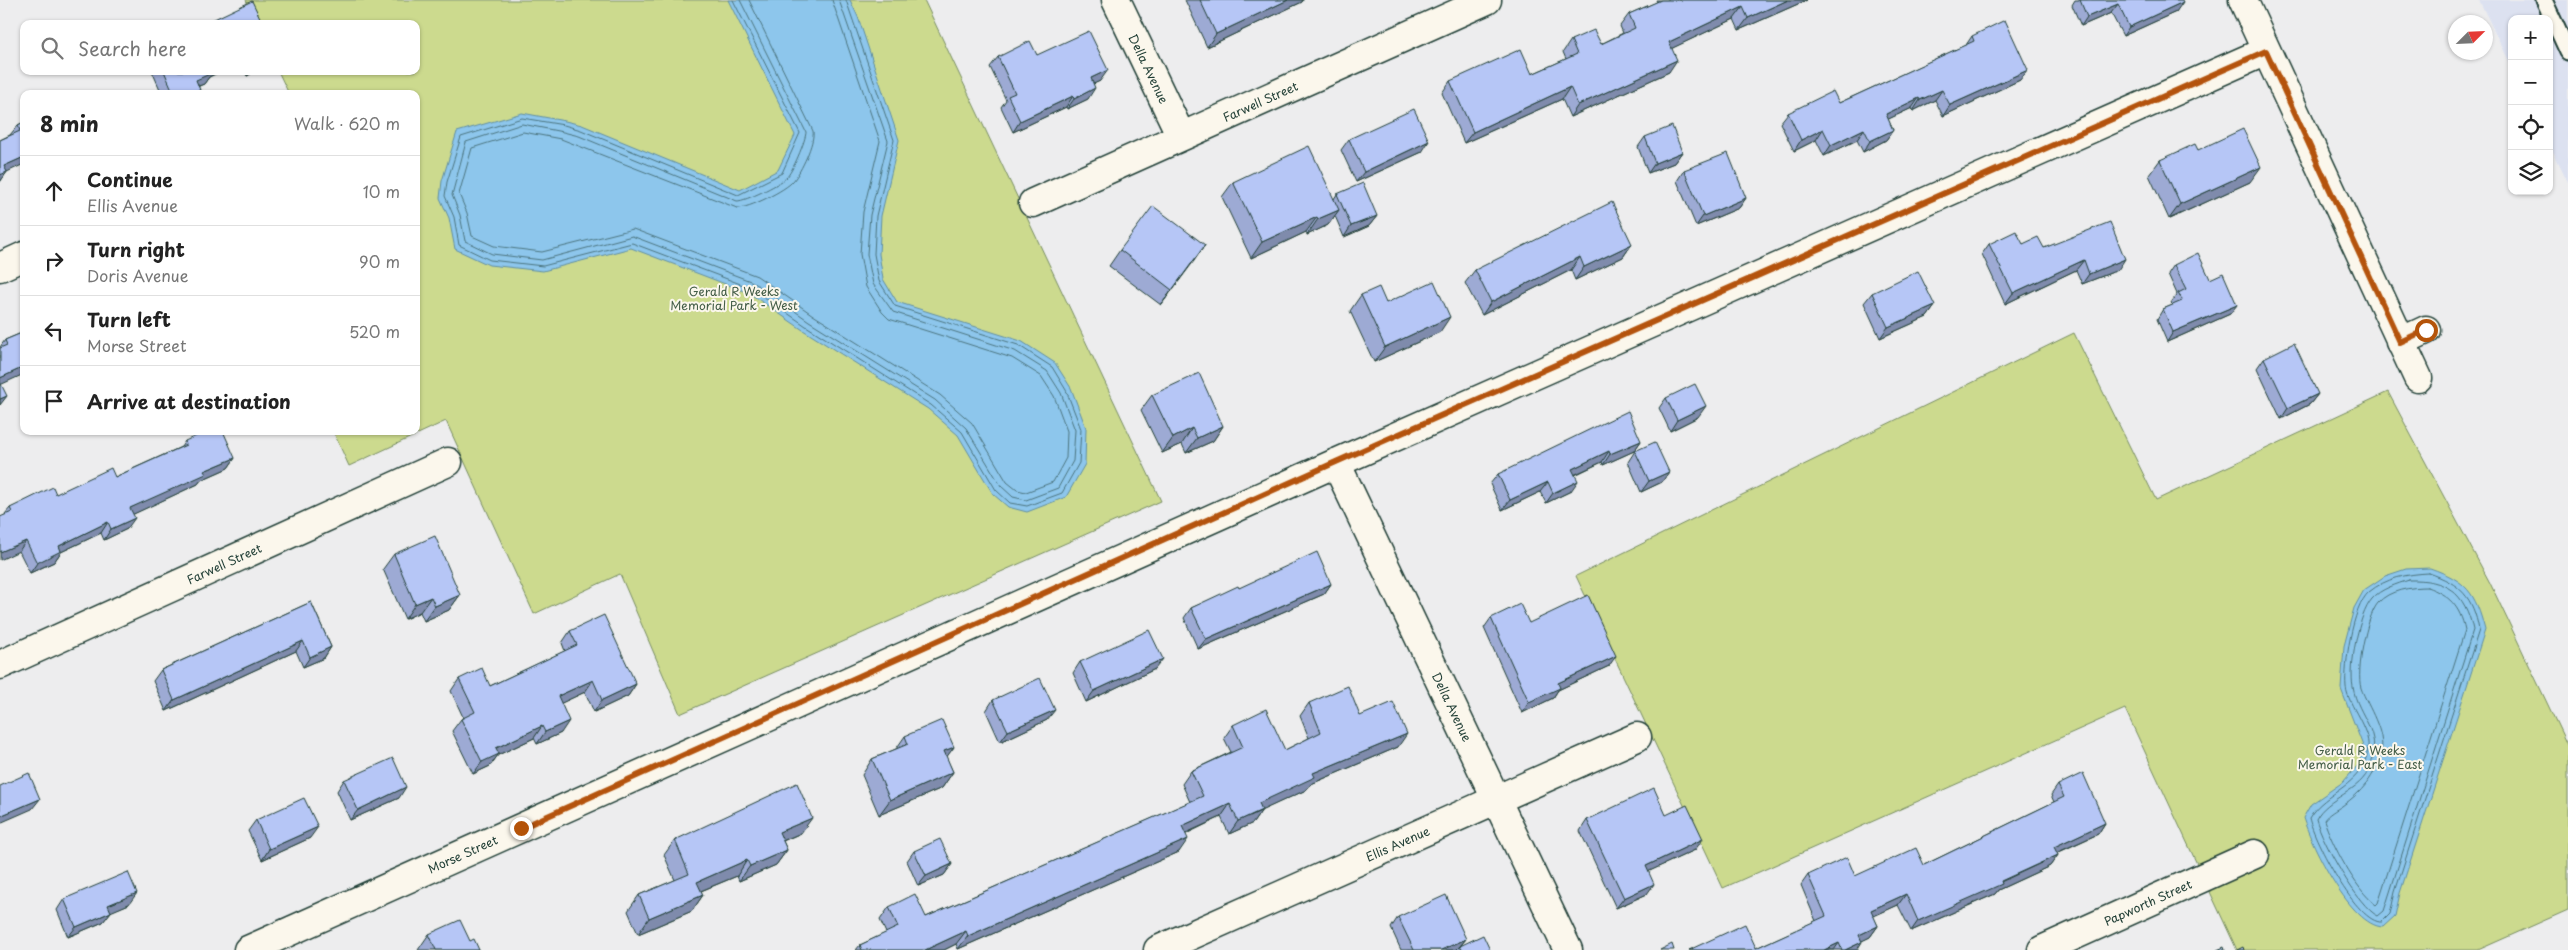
<!DOCTYPE html>
<html lang="en">
<head>
<meta charset="utf-8">
<style>
  body { margin:0; font-family:"Playpen Sans",sans-serif; background:#f6f6f6; color:#222 }
  .controls { position:absolute; right:15px; top:15px; display:grid; overflow:hidden; border-radius:10px; box-shadow:0 1px 4px #0004 }
  .controls button { width:45px; height:45px; display:grid; place-items:center; padding:0; border:0; border-bottom:1px solid #e0e0e0; background:#fff; color:#222; font:25px sans-serif }
  .compass { position:absolute; left:2448px; top:15px; width:45px; height:45px; border-radius:50%; background:#fff; box-shadow:0 1px 4px #0004; rotate:66deg }
  .stop { position:absolute; width:15px; height:15px; margin:-11px; border:4px solid #b45309; border-radius:50%; background:#fff }
  .stop.end { background:#b45309; border-color:#fff; box-shadow:0 1px 5px #0008 }
  .list { margin:0; padding:0; list-style:none }
  h2 { display:flex; justify-content:space-between; align-items:center; height:65px; margin:0; padding:0 20px; font-size:21px }
  h2 small { font-size:16px; font-weight:400; color:#767676 }
  .list li { display:grid; grid-template-columns:32px 1fr auto; gap:15px; align-items:center; box-sizing:border-box; height:70px; padding:0 20px; border-top:1px solid #e0e0e0 }
  .list b { display:block; font-size:19px; white-space:nowrap }
  .list p { margin:0; font-size:16px; white-space:nowrap; color:#767676 }
  .list em { font-size:16px; font-style:normal; color:#767676 }
  .icon { flex:none; width:28px; height:28px; fill:none; stroke:currentColor; stroke-width:2; stroke-linecap:round; stroke-linejoin:round }
  .map { position:relative; flex:none; width:2568px; height:950px; overflow:hidden }
  .search { position:absolute; background:#fff; box-shadow:0 1px 4px #0004; left:20px; top:20px; width:400px; height:55px; display:flex; align-items:center; gap:12px; box-sizing:border-box; padding:0 18px; border-radius:10px; color:#767676; font-size:19px }
  .panel { position:absolute; background:#fff; box-shadow:0 1px 4px #0004; left:20px; top:90px; width:400px; height:345px; border-radius:10px }
  .map>svg:first-child { display:block }
</style>
</head>
<body>
<div class="map">
<svg width="2568" height="950" viewBox="0 0 2568 950">
  <rect width="100%" height="100%" fill="#ededee"/>
  <filter id="ink" filterUnits="userSpaceOnUse"><feTurbulence type="fractalNoise" baseFrequency=".02" numOctaves="2"/><feDisplacementMap in="SourceGraphic" scale="10" xChannelSelector="R" yChannelSelector="G"/><feConvolveMatrix kernelMatrix="1 2 1 2 8 2 1 2 1" color-interpolation-filters="sRGB"/></filter>
  <g filter="url(#ink)">
    <path fill="#dce1f0" d="M2479,0H2568V182L2549,143V19H2512V67Z"/>
    <path fill="#ccda8e" stroke="#768c61" d="M246,0H924L1161,501L680,714L620,574L534,614L446,421L349,466L333,431H416V94H289L278,71H416V24H256Z
      M2074,333L2156,500L2388,392L2490,583L2568,747V910L2478,950H2237L2125,709L1723,888L1576,576Z"/>
    <path fill="#8dc6ec" stroke="#618fa2" d="M728,0H850L858,17L899,140L881,216L879,254L883,279L897,302L1021,341L1055,363L1071,388L1086,428L1085,464L1066,497L1027,512L1008,507L993,494L958,435L928,409L803,330L749,293L631,248L543,271L489,265L455,249L449,218L440,198L442,181L457,132L522,113L565,121L582,125L740,190L778,170L795,135Z
      M2430,568C2467,581 2475,592 2485,630L2400,893L2395,916L2383,927C2351,926 2312,846 2303,818L2311,804L2343,782L2359,764L2363,746L2341,689L2344,646L2354,608L2364,590L2385,576L2406,569Z"/>
    <g fill="none" stroke-linecap="round" stroke-linejoin="round">
      <path stroke="#4b747e" stroke-width="1" d="M733,0L800,133L782,173L738,195L581,130L564,125L522,118L461,137L447,182L445,196L454,217L459,245L490,260L543,266L632,243L751,288L806,326L931,405L962,432L996,490L1010,503L1027,506L1062,493L1079,463L1081,429L1066,390L1052,367L1018,345L895,306L879,281L874,254L876,216L894,140L846,0
        M740,0L806,132C806,140 792,173 786,178C778,185 746,201 737,201L579,136L563,132L522,124L466,142L452,195L460,215L465,241L492,254L542,260L632,236L753,282L809,321L935,400L966,428L1001,486L1013,497L1026,500L1058,488L1073,461L1075,430L1061,393L1047,371L1015,351L893,312L873,284L867,254L870,215L888,141L839,0
        M749,0L813,131C815,142 801,172 793,181C786,190 748,209 737,208L561,139L523,132L472,148L459,194L467,213L472,236L494,246L542,252L633,229L757,276L813,315L940,395L972,423L1007,482L1017,490L1026,492L1053,482L1066,458L1067,431L1054,396L1041,376L1012,358L889,319L882,312L866,287L860,254L863,212L880,141L832,0
        M2429,573C2461,584 2473,597 2479,630L2395,892L2390,914L2382,922C2357,924 2314,840 2309,818C2325,790 2364,787 2368,748C2370,729 2348,705 2346,687C2344,666 2352,607 2369,592C2386,578 2407,574 2429,573Z
        M2409,580C2446,579 2465,592 2473,630L2384,911L2378,916C2358,907 2322,841 2316,819C2327,797 2361,792 2370,767C2383,730 2358,718 2353,687C2349,667 2358,615 2372,599C2380,589 2397,584 2409,580Z
        M2427,587C2449,595 2460,606 2465,630L2378,903L2376,905C2355,889 2332,844 2324,820C2328,814 2336,810 2342,806C2362,792 2375,777 2381,753C2386,732 2368,707 2361,688C2356,672 2366,617 2378,603C2389,590 2411,587 2427,587Z"/>
      <defs>
        <path id="lane" d="M2544,0L2568,52"/>
        <g id="street">
          <path id="s1" d="M1116,0L1181,136"/>
          <path d="M2243,0L2418,378"/>
          <path id="s2" d="M1033,203L1487,0"/>
          <path d="M0,267L24,256"/>
          <path d="M2400,342L2426,330"/>
          <path id="s3" d="M1336,463L1568,950"/>
          <path id="s4" d="M0,665L448,462"/>
          <path id="s5" d="M248,950L1336,463L2266,51"/>
          <path id="s6" d="M1158,950L1637,737"/>
          <path id="s7" d="M2042,950L2255,854"/>
        </g>
      </defs>
      <use href="#lane" stroke="#1f3d34" stroke-width="19"/>
      <use href="#street" stroke="#1f3d34" stroke-width="31"/>
      <use href="#lane" stroke="#fbf7ec" stroke-width="15"/>
      <use href="#street" stroke="#fbf7ec" stroke-width="28"/>
    </g>
    <path fill="#9daad4" stroke="#1f3d34" d="M1185,0H1303L1302,2L1207,47Z
      M1656,0H1807L1739,30L1734,19L1672,48L1669,72L1570,117L1562,99L1464,143L1442,93L1450,81L1532,74L1566,59L1563,52L1571,40L1601,44L1623,33L1620,26L1629,14L1657,2Z
      M2075,0H2182L2176,12L2123,36L2111,13L2081,26L2072,5Z
      M1972,36L2020,80L1943,116L1935,100L1913,111L1912,108L1888,119L1893,130L1886,140L1863,152L1857,140L1824,156L1816,140L1794,151L1780,123L1788,113L1839,103L1966,45Z
      M1037,55L1100,81L1093,84L1088,99L1067,109L1066,107L1013,132L1001,107L1006,100L990,67L998,57Z
      M152,71H221L209,77L204,84L199,86L197,94H162Z
      M244,71H256L247,76Z
      M24,122L7,172L0,182V140L10,135L18,125Z
      M1645,137L1682,152L1674,163L1648,173L1638,147Z
      M1349,139L1422,152L1356,182L1341,150Z
      M2198,150L2250,182L2169,219L2149,175L2160,160Z
      M1684,170L1746,198L1739,208L1696,226L1677,181Z
      M1233,182L1334,199L1337,194L1377,216L1369,226L1344,237L1335,216L1328,225L1307,235L1306,232L1251,258L1222,197Z
      M1632,244L1623,257L1575,280L1571,270L1482,315L1465,283L1475,270Z
      M1989,244H2023L2044,248L2118,270L2082,284L2076,270L2005,304L1982,254Z
      M1205,245L1161,305L1109,266L1120,250Z
      M2174,265L2210,279L2230,314L2167,342L2157,319L2163,309L2173,305L2171,303L2177,294L2168,274Z
      M1872,293L1935,306L1927,317L1880,338L1864,303Z
      M1361,295L1386,303L1440,332L1374,362L1350,311Z
      M24,332L1,385L0,405V347L5,340Z
      M2264,358L2318,394L2310,404L2281,419L2257,368Z
      M1152,395L1223,426L1213,441L1186,453L1182,444L1162,453L1141,410Z
      M1666,398L1698,417L1670,431L1659,408Z
      M185,441L235,458L228,468L201,480L198,484L133,514L127,529L104,540L101,533L61,552L54,562L30,573L19,551L5,514L10,508L115,477L181,447Z
      M1641,441L1634,451L1603,465L1602,462L1575,475L1571,491L1546,503L1540,492L1502,510L1490,484L1498,474Z
      M1635,451L1662,482L1641,492L1628,462Z
      M394,554L460,595L449,610L424,621L420,612L405,619L383,569Z
      M1331,584L1324,594L1198,649L1184,618L1191,608L1239,588Z
      M311,602L331,647L324,658L303,667L296,651L166,711L153,681L161,670Z
      M1491,618L1529,623L1609,666L1558,690L1553,698L1522,713L1484,628Z
      M570,631L636,684L628,696L594,712L585,692L561,703V733L537,744L534,738L498,755L490,766L473,774L452,731L461,719L463,717L451,691L459,679L490,686L565,651L562,643Z
      M1080,662L1155,669L1086,702L1073,673Z
      M993,700L1047,720L1000,742L986,711Z
      M1309,703L1360,716L1398,747L1311,784L1306,790L1262,810L1253,823L1229,834L1221,817L1186,834L1179,852L958,949L956,944L944,950H856L860,945L886,933L880,920L889,907L926,917L1190,802L1182,784L1191,771L1231,752L1224,738L1233,725L1285,750L1309,738L1300,716Z
      M905,736L954,747L946,757L953,772L942,788L879,815L862,775L872,759L896,749Z
      M344,780L399,798L350,820L337,791Z
      M2058,785L2105,823L2098,834L2057,853L2058,855L2050,866L1998,890L1995,894L1911,931L1898,905L1873,916L1878,926L1870,937L1861,941L1857,950H1689L1756,948L1816,921L1801,885L1808,875L1855,876L1924,865L2054,802L2051,795Z
      M1666,815L1695,850L1649,871L1647,894L1616,908L1580,831L1587,820Z
      M256,820L310,838L262,860L248,831Z
      M801,833L783,841L787,850L776,865L739,881L737,876L701,891L703,895L692,911L638,934L628,911L639,895L675,880L664,855L675,840Z
      M914,851L952,864L944,875L918,886L907,861Z
      M64,899L129,904L111,911L103,922L68,937L57,910Z
      M1398,917L1466,939L1461,945L1490,950H1401L1391,928Z
      M429,934L470,941L479,950H418Z"/>
    <path fill="#7f8bac" stroke="#1f3d34" d="M1288,0H1303L1302,2L1207,47L1216,34Z
      M1788,0H1807L1739,30L1748,18Z
      M2183,2L2176,12L2123,36L2129,27Z
      M2118,4L2111,13L2081,26L2087,17Z
      M1743,7L1734,19L1660,54L1669,42Z
      M1677,60L1669,72L1570,117L1578,105Z
      M1108,70L1100,81L1083,89L1091,78Z
      M2028,70L2020,80L1943,116L1950,105Z
      M209,71H221L209,77L204,84L188,90L196,80Z
      M250,71H256L247,76Z
      M1570,87L1562,99L1464,143L1473,132Z
      M1095,88L1088,99L1067,109L1074,99Z
      M200,90L197,94H191Z
      M1942,90L1935,100L1913,111L1920,100Z
      M1073,96L1066,107L1013,132L1020,121Z
      M1919,98L1912,108L1878,124L1886,114Z
      M1823,129L1816,140L1794,151L1801,140Z
      M1864,129L1857,140L1824,156L1831,145Z
      M1893,130L1886,140L1863,152L1870,141Z
      M1429,141L1422,152L1356,182L1364,172Z
      M1682,152L1674,163L1648,173L1655,163Z
      M24,157V164L7,172L0,182V175L4,166Z
      M2261,167L2250,182L2169,219L2180,204Z
      M1746,198L1739,208L1696,226L1703,216Z
      M1339,210L1328,225L1307,235L1318,219Z
      M1377,216L1369,226L1344,237L1351,226Z
      M1317,217L1306,232L1251,258L1262,242Z
      M1632,244L1623,257L1575,280L1584,267Z
      M1205,245L1194,261L1161,305Z
      M1580,257L1571,270L1482,315L1491,302Z
      M2125,259L2118,270L2082,284L2089,274Z
      M2084,260L2076,270L2005,304L2013,293Z
      M2237,305L2230,314L2167,342L2173,332Z
      M1935,306L1927,317L1880,338L1888,327Z
      M1450,317L1440,332L1374,362L1385,347Z
      M24,367V374L0,385V378Z
      M2318,394L2310,404L2281,419L2288,408Z
      M7,396L0,405V399Z
      M1706,406L1698,417L1670,431L1677,420Z
      M1223,426L1213,441L1186,453L1197,438Z
      M1192,428L1182,444L1162,453L1173,438Z
      M1641,441L1634,451L1603,465L1610,454Z
      M1609,451L1602,462L1565,479L1572,469Z
      M235,458L228,468L201,480L198,484L123,519L130,508L204,471Z
      M1669,472L1662,482L1641,492L1649,481Z
      M1578,481L1571,491L1546,503L1553,493Z
      M1548,482L1540,492L1502,510L1510,500Z
      M135,518L127,529L104,540L111,529Z
      M108,522L101,533L61,552L54,562L30,573L37,563L59,546Z
      M26,541L19,551L0,560V552Z
      M1331,584L1324,594L1198,649L1206,639Z
      M460,595L449,610L424,621L435,606Z
      M431,597L420,612L405,619L415,604Z
      M303,641L296,651L166,711L174,700Z
      M331,647L324,658L303,667L310,657Z
      M1616,656L1609,666L1558,690L1553,698L1522,713L1529,702L1558,683Z
      M1163,659L1155,669L1086,702L1094,691Z
      M593,680L585,692L549,709L558,696Z
      M636,684L628,696L594,712L602,700Z
      M1055,710L1047,720L1000,742L1008,731Z
      M569,721L561,733L537,744L545,732Z
      M542,726L534,738L498,755L490,766L473,774L482,762L496,748Z
      M1407,734L1398,747L1311,784L1306,790L1250,816L1259,803L1313,773Z
      M954,747L943,762L944,751Z
      M953,772L942,788L879,815L890,800Z
      M406,787L399,798L350,820L358,810Z
      M40,799L32,809L0,823V816Z
      M1230,804L1221,817L1173,839L1182,826Z
      M1262,810L1253,823L1229,834L1238,821Z
      M812,818L801,833L768,847L779,832Z
      M2105,823L2098,834L2047,857L2054,847Z
      M318,827L310,838L262,860L269,849Z
      M1188,839L1179,852L958,949L968,936Z
      M1703,839L1695,850L1639,876L1646,866Z
      M787,850L776,865L739,881L750,866Z
      M2058,855L2050,866L1998,890L1995,894L1911,931L1918,921Z
      M747,860L737,876L686,897L697,882Z
      M952,864L944,875L918,886L926,876Z
      M1654,884L1647,894L1616,908L1624,898Z
      M137,893L129,904L101,916L108,905Z
      M1906,894L1898,905L1863,921L1871,910Z
      M703,895L692,911L638,934L649,918Z
      M111,912L103,922L68,937L76,927Z
      M1878,926L1870,937L1852,946L1859,935Z
      M966,931L956,944L944,950H925Z
      M1466,939L1460,946L1456,950H1441Z
      M1862,942L1857,950H1845Z
      M1839,943L1834,950H1824Z"/>
    <path fill="#b6c6f6" stroke="#1f3d34" d="M1200,0H1288L1216,34Z
      M1661,0H1788L1748,18L1743,7L1669,42L1677,60L1578,105L1570,87L1473,132L1450,81L1521,49L1532,74L1577,54L1571,40L1594,30L1601,44L1635,28L1629,14Z
      M2080,0H2182L2183,2L2129,27L2118,4L2087,17Z
      M252,1L263,24H209L208,22Z
      M2005,20L2028,70L1950,105L1942,90L1920,100L1919,98L1886,114L1893,130L1870,141L1864,129L1831,145L1823,129L1801,140L1788,113L1833,91L1839,103L1974,41L1972,36Z
      M1089,31L1108,70L1091,78L1095,88L1074,99L1073,96L1020,121L1008,96L1015,93L998,57L1030,41L1037,55Z
      M164,71H211L212,73L196,80L200,90L191,94H174Z
      M1414,109L1429,141L1364,172L1349,139Z
      M24,122V157L4,166L7,172L0,175V140L20,131L18,125Z
      M1672,126L1682,152L1655,163L1645,137Z
      M2243,129L2261,167L2180,204L2160,160L2195,144L2198,150Z
      M1309,146L1339,210L1318,219L1317,217L1262,242L1233,182Z
      M1728,153L1746,198L1703,216L1684,170Z
      M1363,183L1377,216L1351,226L1337,194Z
      M1612,202L1632,244L1584,267L1580,257L1491,302L1475,270Z
      M1153,206L1205,245L1172,290L1120,250Z
      M2110,222L2125,259L2089,274L2084,260L2013,293L1989,244L2016,231L2023,244L2038,237L2044,248Z
      M2198,253L2210,279L2223,273L2237,305L2173,332L2163,309L2182,301L2178,293L2186,289L2174,265Z
      M1918,271L1935,306L1888,327L1872,293Z
      M1434,281L1450,317L1385,347L1361,295L1379,287L1386,303Z
      M24,332V367L0,378V348L7,345L5,340Z
      M2294,343L2318,394L2288,408L2264,358Z
      M1199,373L1223,426L1197,438L1192,428L1173,438L1152,395Z
      M0,382L7,396L0,399Z
      M1695,384L1706,406L1677,420L1666,398Z
      M1628,411L1641,441L1610,454L1609,451L1572,469L1578,481L1553,493L1548,482L1510,500L1498,474Z
      M207,431H223L235,458L204,471L206,474L130,508L135,518L111,529L108,522L59,546L61,551L37,563L26,541L0,552V517L12,512L10,508L53,487L56,494L111,468L115,477L186,445L185,441Z
      M1655,442L1669,472L1649,481L1635,451Z
      M435,536L460,595L435,606L431,597L415,604L394,554Z
      M1317,552L1331,584L1206,639L1191,608L1238,586L1239,588Z
      M1588,595L1616,656L1558,683L1560,688L1529,702L1491,618L1520,604L1529,623Z
      M311,602L331,647L310,657L303,641L174,700L161,670Z
      M604,615L636,684L602,700L593,680L558,696L569,721L545,732L542,726L496,748L499,754L482,762L461,719L475,712L459,679L482,668L490,686L577,645L570,631Z
      M1149,630L1163,659L1094,691L1080,662Z
      M1040,678L1055,710L1008,731L993,700Z
      M1348,686L1360,716L1393,702L1407,734L1313,773L1315,777L1259,803L1262,810L1238,821L1230,804L1182,826L1188,839L968,936L966,931L925,950H862L860,945L898,927L889,907L915,894L926,917L1203,796L1191,771L1243,747L1233,725L1266,709L1285,750L1321,732L1309,703Z
      M942,720L954,747L944,751L953,772L890,800L872,759L908,744L905,736Z
      M393,758L406,787L358,810L344,780Z
      M29,773L40,799L0,816V786Z
      M2083,773L2105,823L2054,847L2058,855L2001,881L2002,884L1918,921L1906,894L1871,910L1878,926L1859,935L1862,942L1845,950H1842L1839,943L1824,950H1689L1745,924L1756,948L1826,916L1808,875L1847,857L1855,876L1916,848L1924,865L2064,797L2058,785Z
      M797,783L812,818L779,832L787,850L750,866L747,860L697,882L703,895L649,918L639,895L689,874L675,840Z
      M1654,788L1666,815L1687,805L1703,839L1646,866L1654,884L1624,898L1587,820Z
      M304,798L318,827L269,849L256,820Z
      M940,839L952,864L926,876L914,851Z
      M128,872L137,893L108,905L111,912L76,927L64,899Z
      M1446,895L1466,939L1441,950H1414L1398,917Z
      M460,920L470,941L474,939L479,950H436L429,934Z
      M1483,935L1490,950H1462L1460,946Z
      M1672,944L1674,950H1660Z
      M2224,947L2225,950H2217Z
      M2243,947L2244,950H2237Z"/>
  </g>
  <g fill="none" stroke-linecap="round" stroke-linejoin="round" filter="url(#ink)">
    <path stroke="#b45309" stroke-width="6" d="M521,828L1336,462L2266,51L2400,342L2426,330"/>
  </g>
  <g text-anchor="middle" dominant-baseline="central" stroke-width="4" stroke-linejoin="round" paint-order="stroke">
    <g font-size="12" fill="#1f3d34" stroke="#fbf7ec">
      <text stroke="none"><textPath href="#s1" startOffset="76">Della Avenue</textPath></text>
      <text stroke="none"><textPath href="#s2" startOffset="249">Farwell Street</textPath></text>
      <text stroke="none"><textPath href="#s4" startOffset="246">Farwell Street</textPath></text>
      <text stroke="none"><textPath href="#s3" startOffset="270">Della Avenue</textPath></text>
      <text stroke="none"><textPath href="#s6" startOffset="262">Ellis Avenue</textPath></text>
      <text stroke="none"><textPath href="#s5" startOffset="235">Morse Street</textPath></text>
      <text stroke="none"><textPath href="#s7" startOffset="116">Papworth Street</textPath></text>
    </g>
    <g font-size="12" fill="#425c46" stroke="#fbf7ec">
      <text x="734" y="291">Gerald R Weeks<tspan x="734" dy="14">Memorial Park - West</tspan></text>
      <text x="2360" y="750">Gerald R Weeks<tspan x="2360" dy="14">Memorial Park - East</tspan></text>
    </g>
  </g>
</svg>
<div class="controls">
<button>+</button>
<button>−</button>
<button><svg class="icon" aria-label="locate" viewBox="0 0 24 24"><circle cx="12" cy="12" r="6"/><path d="M12 2v4M12 18v4M2 12h4M18 12h4"/></svg></button>
<button><svg class="icon" aria-label="layers" viewBox="0 0 24 24"><path d="M12 4l9 5-9 5-9-5zM3 14l9 5 9-5"/></svg></button>
</div>
<svg class="compass" viewBox="-18 -18 36 36"><path d="M0-13l5 13h-10z" fill="#e53935"/><path d="M0 13l5-13h-10z" fill="#767676"/></svg>
<div class="stop" style="left:2426px;top:330px"></div>
<div class="stop end" style="left:521px;top:828px"></div>
<div class="search"><svg class="icon" aria-label="search" viewBox="0 0 24 24"><circle cx="10" cy="10" r="6"/><path d="M15 15l6 6"/></svg>Search here</div>
<section class="panel">
<h2>8 min<small>Walk · 620 m</small></h2>
<ul class="list">
<li><svg class="icon" aria-label="ahead" viewBox="0 0 24 24"><path d="M12 20V5M6 11l6-6 6 6"/></svg><div><b>Continue</b><p>Ellis Avenue</p></div><em>10 m</em></li>
<li><svg class="icon" aria-label="right" viewBox="0 0 24 24"><path d="M7 20v-9h11M14 6l5 5-5 5"/></svg><div><b>Turn right</b><p>Doris Avenue</p></div><em>90 m</em></li>
<li><svg class="icon" aria-label="left" viewBox="0 0 24 24"><path d="M17 20v-9H6M10 6l-5 5 5 5"/></svg><div><b>Turn left</b><p>Morse Street</p></div><em>520 m</em></li>
<li><svg class="icon" aria-label="arrive" viewBox="0 0 24 24"><path d="M6 21V4h12l-3 4 3 4H6"/></svg><div><b>Arrive at destination</b></div></li>
</ul>
</section>
</div>
</body>
</html>
